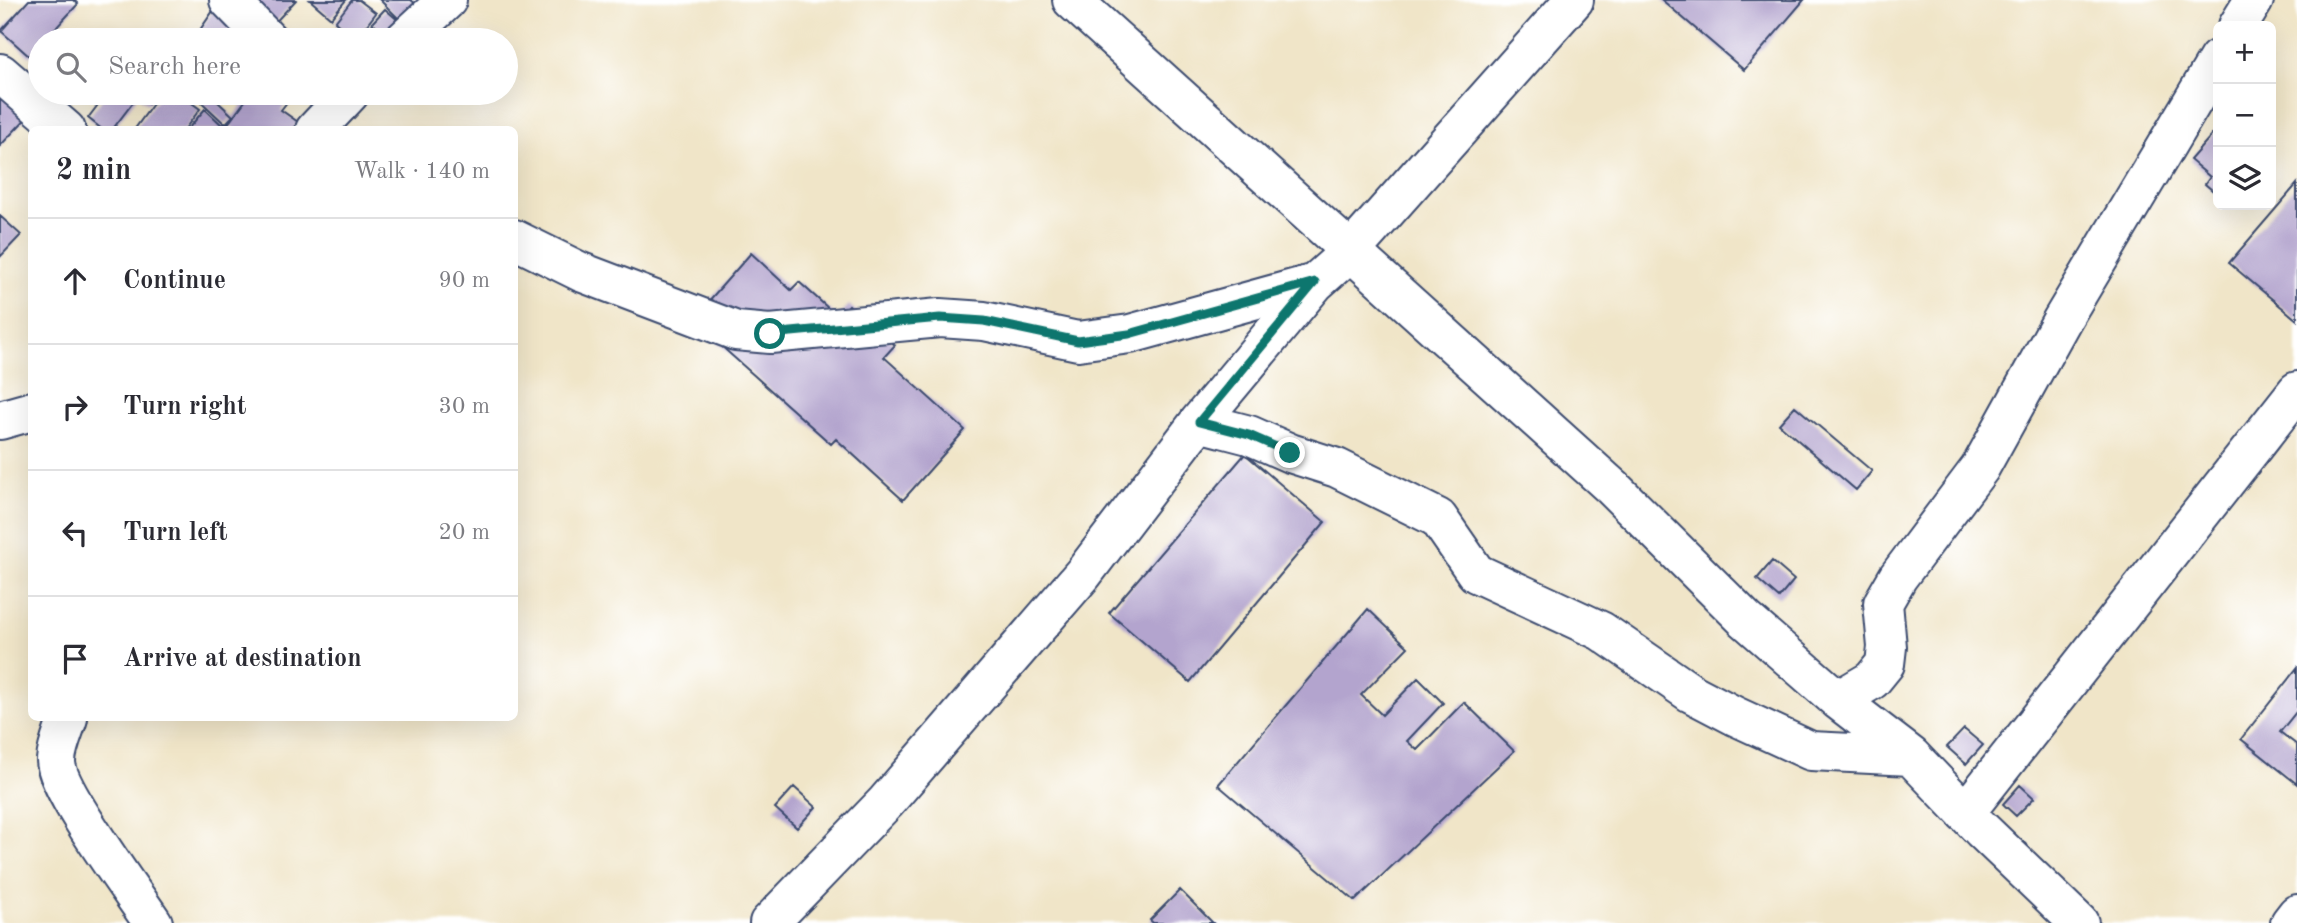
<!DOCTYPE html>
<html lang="en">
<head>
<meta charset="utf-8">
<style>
  body { margin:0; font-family:"Old Standard TT",serif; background:#f7f7f7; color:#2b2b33 }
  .controls { position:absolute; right:21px; top:21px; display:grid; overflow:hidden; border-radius:10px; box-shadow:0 7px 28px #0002 }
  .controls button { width:63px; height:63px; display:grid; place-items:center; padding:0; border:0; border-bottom:2px solid #e1e1e2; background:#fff; color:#2b2b33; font:35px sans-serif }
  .stop { position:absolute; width:21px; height:21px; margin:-16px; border:5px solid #0f766e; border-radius:50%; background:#fff }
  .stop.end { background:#0f766e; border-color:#fff; box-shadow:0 2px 7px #0008 }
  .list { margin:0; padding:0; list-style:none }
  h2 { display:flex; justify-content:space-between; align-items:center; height:91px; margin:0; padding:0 28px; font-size:30px }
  h2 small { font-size:23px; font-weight:400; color:#7c7c81 }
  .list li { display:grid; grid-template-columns:46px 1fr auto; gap:21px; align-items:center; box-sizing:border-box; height:126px; padding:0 28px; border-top:2px solid #e1e1e2 }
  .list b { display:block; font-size:26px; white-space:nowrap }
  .list em { font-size:23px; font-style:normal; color:#7c7c81 }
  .icon { flex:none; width:38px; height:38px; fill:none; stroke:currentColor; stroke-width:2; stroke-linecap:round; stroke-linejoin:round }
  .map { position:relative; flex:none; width:2297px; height:923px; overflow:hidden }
  .search { position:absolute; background:#fff; box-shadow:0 7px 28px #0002; left:28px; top:28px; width:490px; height:77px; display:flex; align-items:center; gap:18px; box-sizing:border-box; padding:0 24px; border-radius:38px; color:#7c7c81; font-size:26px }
  .panel { position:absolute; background:#fff; box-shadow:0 7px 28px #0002; left:28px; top:126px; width:490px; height:595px; border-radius:10px }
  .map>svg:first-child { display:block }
</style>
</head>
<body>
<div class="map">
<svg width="2297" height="923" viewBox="0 0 2297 923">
  <rect width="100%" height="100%" fill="#fff"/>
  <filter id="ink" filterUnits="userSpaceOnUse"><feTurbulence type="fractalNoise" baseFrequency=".0143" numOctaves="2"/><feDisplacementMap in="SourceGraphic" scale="14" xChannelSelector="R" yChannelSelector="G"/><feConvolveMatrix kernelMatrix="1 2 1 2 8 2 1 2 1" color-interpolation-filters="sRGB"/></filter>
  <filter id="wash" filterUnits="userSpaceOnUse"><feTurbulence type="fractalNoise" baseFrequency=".00686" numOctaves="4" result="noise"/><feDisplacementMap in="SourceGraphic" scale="28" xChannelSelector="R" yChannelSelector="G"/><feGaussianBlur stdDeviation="1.57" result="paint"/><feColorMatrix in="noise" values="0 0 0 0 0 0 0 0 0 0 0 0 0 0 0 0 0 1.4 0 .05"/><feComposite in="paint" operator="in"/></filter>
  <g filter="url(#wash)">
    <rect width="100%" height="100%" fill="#f0e5c8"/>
    <g id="blocks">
      <path fill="#b3a4ce" d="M29,0H74L78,4L45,40H40V45L30,57L1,31Z
        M259,0H296L270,28L250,9Z
        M310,0H346L331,18Z
        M352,0H359L376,13L356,39L335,22Z
        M380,0H411L417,5L401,21Z
        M1662,0H1804L1744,70Z
        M385,9L401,23L389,37L372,23Z
        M213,11L256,40H193Z
        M107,93H157L148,104L138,96L112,130H103L88,118Z
        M161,93H178L200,109L184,130H134Z
        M194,93H218L222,97L217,101L233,116L225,124L193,94Z
        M251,93H294L281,110L298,122L293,130H236L228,124Z
        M0,94L34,110L0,146Z
        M205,109L224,127L222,130H187Z
        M2218,128V195L2205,184L2210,177L2190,160Z
        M2297,184V320L2229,263Z
        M0,216L21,235L0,257Z
        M751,253L791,290L799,282L838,317L849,305L895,345L884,357L965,430L903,500L836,439L831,444L692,320Z
        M1795,406L1872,471L1856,490L1779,424Z
        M1245,454L1325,522L1190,682L1109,613Z
        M1772,561L1794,580L1779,598L1757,579Z
        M1368,609L1408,647L1361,695L1382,715L1418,678L1443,703L1407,741L1417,750L1464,702L1514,751L1355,901L1218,785Z
        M2297,668V711L2280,732L2297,745V784L2241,739Z
        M1964,729L1983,745L1966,764L1947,747Z
        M2020,785L2034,798L2016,816L2003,804Z
        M794,787L816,807L797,828L775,808Z
        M1180,890L1213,923H1153L1150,920Z"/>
    </g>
  </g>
  <g filter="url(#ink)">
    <use href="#blocks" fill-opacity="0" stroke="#3b4a6e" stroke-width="2"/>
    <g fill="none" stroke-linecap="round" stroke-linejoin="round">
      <defs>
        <path id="minor" d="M229,0L268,40
          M1072,0L1613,488L1745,619L1838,700L1911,756L1982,830L2079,923
          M2238,26L2254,0
          M404,40L447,0
          M0,73L66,130
          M315,130L350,93
          M514,239L581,272L736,331L770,334L940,318L984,321L1078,341L1130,334L1315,283
          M0,420L32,411
          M1199,422L1249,435L1290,453L1337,468L1438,518L1476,573L1601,631L1691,693L1735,716L1811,751L1911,756
          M1838,700L1872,680L1885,664L1887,647L1883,603L1898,577L1980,468L2062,320L2218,59
          M68,718C64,731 57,746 56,760C55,789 134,894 153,923
          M1965,813L2297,391
          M769,923L886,802L1083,574L1199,422L1315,283L1351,251L1574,0
          M2290,923L2297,914"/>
      </defs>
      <use href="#minor" stroke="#3b4a6e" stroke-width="42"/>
      <use href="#minor" stroke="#fff" stroke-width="38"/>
    </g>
  </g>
  <g fill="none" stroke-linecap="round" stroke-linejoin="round" filter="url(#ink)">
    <path stroke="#0f766e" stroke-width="9" d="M770,334L940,318L984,321L1078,341L1129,334L1315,282L1199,422L1249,435L1290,453"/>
  </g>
</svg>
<div class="controls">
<button>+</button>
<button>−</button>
<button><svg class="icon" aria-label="layers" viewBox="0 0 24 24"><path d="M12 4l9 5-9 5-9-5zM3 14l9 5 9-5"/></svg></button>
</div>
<div class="stop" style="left:770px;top:334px"></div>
<div class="stop end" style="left:1290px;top:453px"></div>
<div class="search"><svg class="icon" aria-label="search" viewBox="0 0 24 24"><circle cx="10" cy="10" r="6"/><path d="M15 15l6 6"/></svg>Search here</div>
<section class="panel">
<h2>2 min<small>Walk · 140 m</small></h2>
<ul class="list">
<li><svg class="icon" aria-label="ahead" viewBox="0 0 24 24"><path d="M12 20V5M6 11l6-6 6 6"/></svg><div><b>Continue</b></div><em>90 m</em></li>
<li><svg class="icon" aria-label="right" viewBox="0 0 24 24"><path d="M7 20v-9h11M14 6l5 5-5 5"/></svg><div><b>Turn right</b></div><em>30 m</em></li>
<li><svg class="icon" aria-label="left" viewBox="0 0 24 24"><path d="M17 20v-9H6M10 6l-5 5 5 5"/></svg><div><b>Turn left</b></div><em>20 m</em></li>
<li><svg class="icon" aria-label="arrive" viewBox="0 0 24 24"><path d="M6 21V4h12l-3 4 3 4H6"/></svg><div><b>Arrive at destination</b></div></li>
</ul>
</section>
</div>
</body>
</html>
